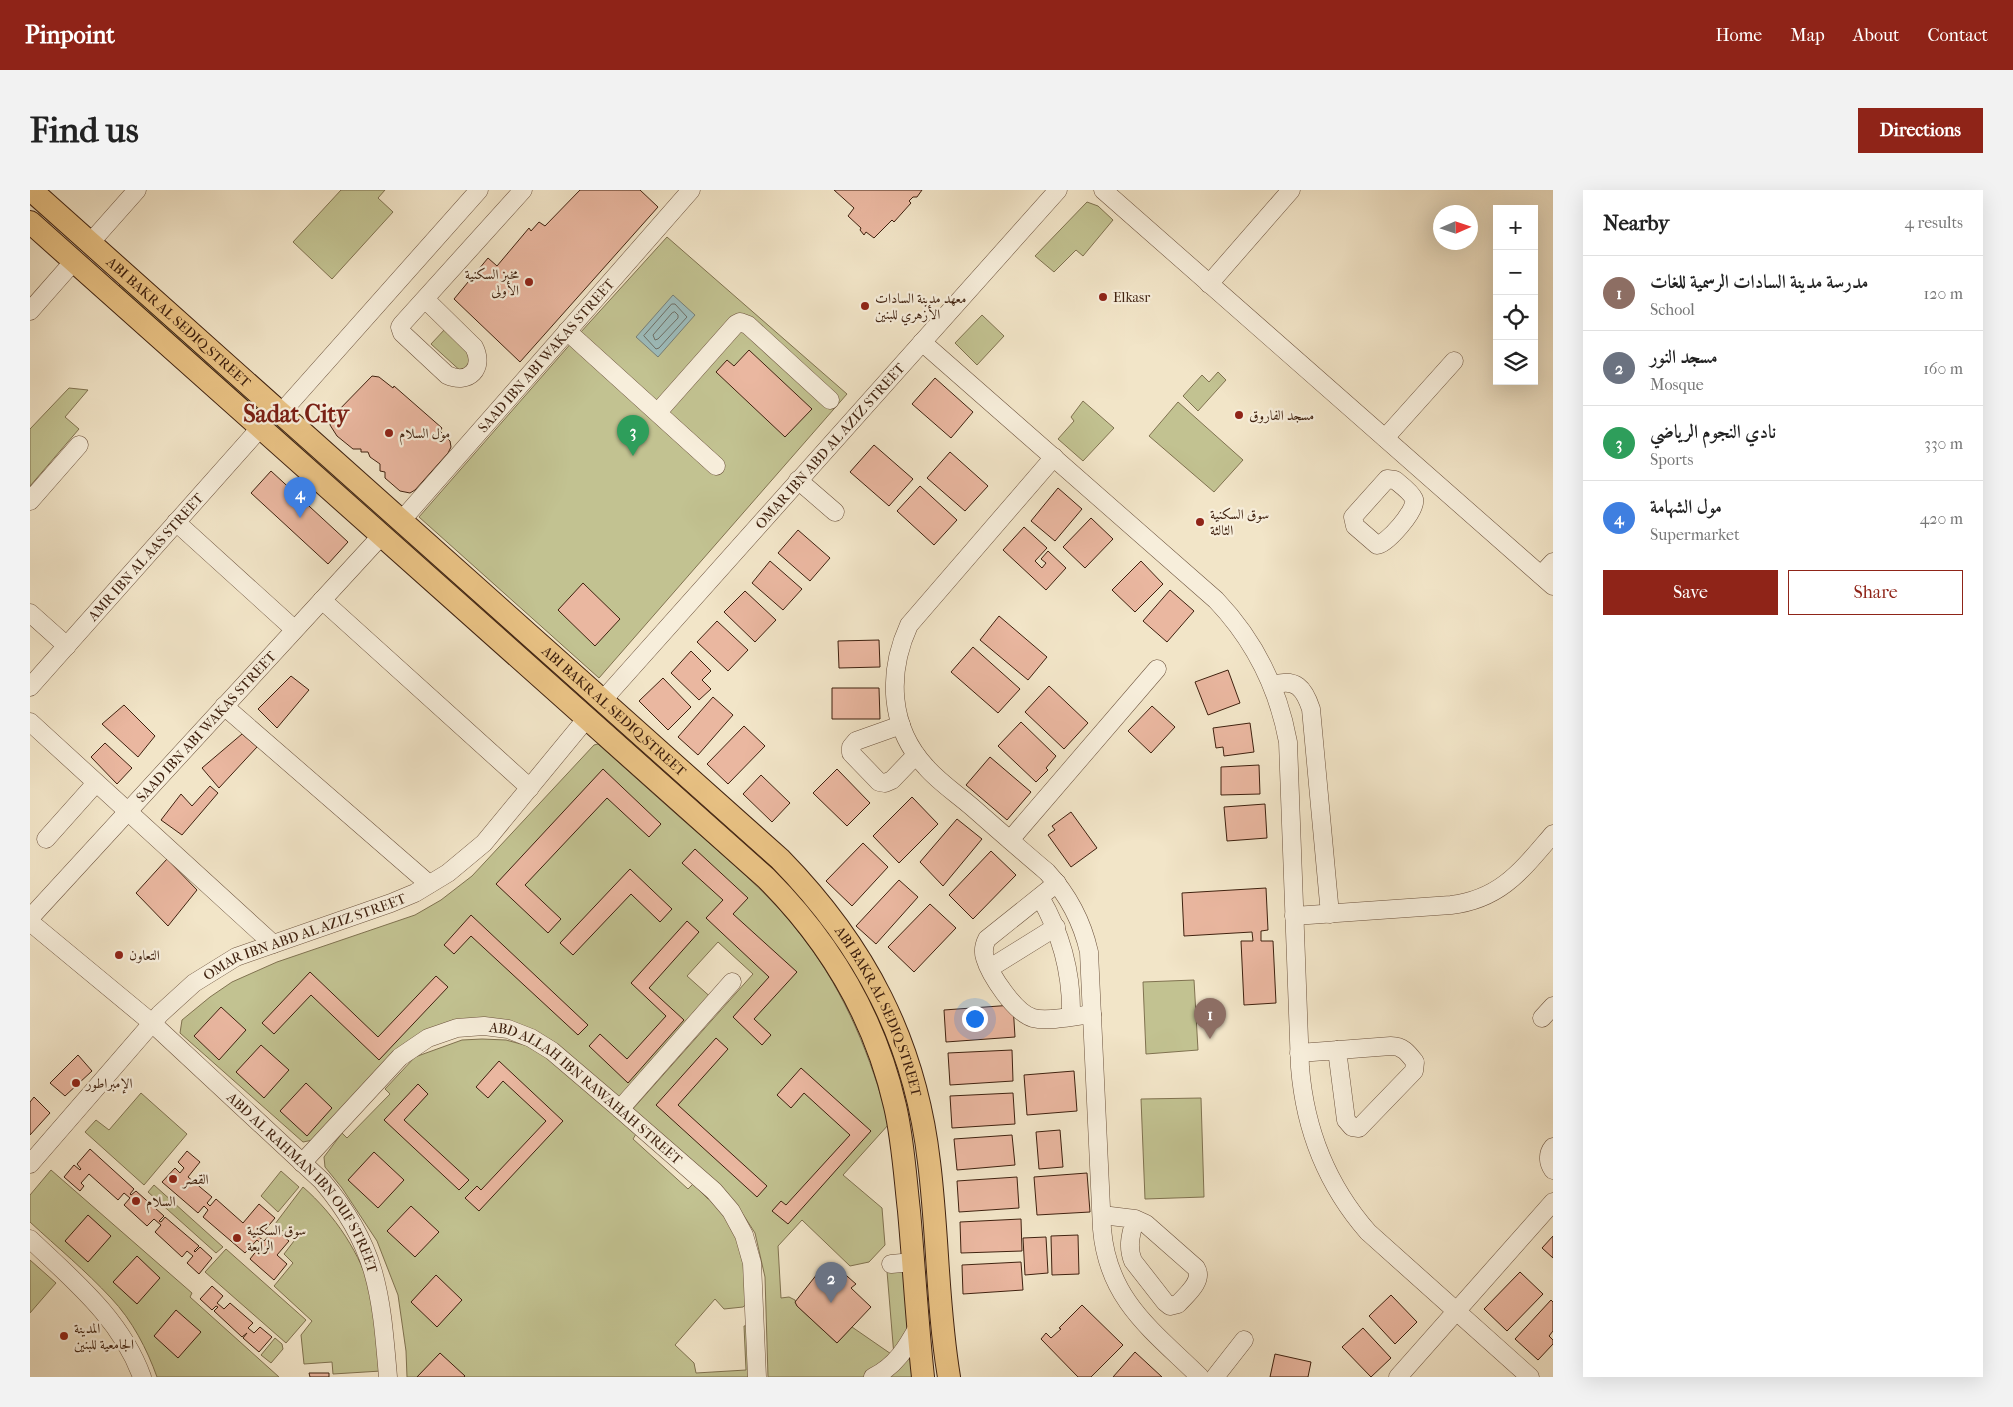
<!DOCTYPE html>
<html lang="en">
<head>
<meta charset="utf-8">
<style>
  body { margin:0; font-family:"IM FELL French Canon",Amiri,serif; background:#f2f2f2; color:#222 }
  .controls { position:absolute; right:15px; top:15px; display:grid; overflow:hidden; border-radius:0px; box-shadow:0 5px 20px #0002 }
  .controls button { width:45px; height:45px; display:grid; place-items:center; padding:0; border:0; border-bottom:1px solid #e0e0e0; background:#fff; color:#222; font:25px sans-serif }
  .compass { position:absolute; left:1403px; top:15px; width:45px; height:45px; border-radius:50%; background:#fff; box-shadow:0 5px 20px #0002; rotate:87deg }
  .you { position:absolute; left:944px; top:828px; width:18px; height:18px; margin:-12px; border:4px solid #fff; border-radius:50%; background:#1a73e8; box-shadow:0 0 0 8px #1a73e833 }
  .badge { display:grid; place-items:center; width:32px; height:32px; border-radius:50%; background:#8f2418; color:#fff; font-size:16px; font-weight:700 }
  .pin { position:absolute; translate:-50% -41px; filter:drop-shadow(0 1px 2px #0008) }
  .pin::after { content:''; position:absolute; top:26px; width:18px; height:15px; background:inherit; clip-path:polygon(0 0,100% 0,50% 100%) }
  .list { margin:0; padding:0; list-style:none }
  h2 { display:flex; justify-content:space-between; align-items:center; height:65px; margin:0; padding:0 20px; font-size:21px }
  h2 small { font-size:16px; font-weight:400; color:#767676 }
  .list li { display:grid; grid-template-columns:32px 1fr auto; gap:15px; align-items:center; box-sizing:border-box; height:75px; padding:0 20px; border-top:1px solid #e0e0e0 }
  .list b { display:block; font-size:19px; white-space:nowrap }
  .list p { margin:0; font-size:16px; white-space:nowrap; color:#767676 }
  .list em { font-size:16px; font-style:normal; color:#767676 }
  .actions { display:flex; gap:10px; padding:15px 20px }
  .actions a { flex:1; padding:11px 0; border:1px solid #8f2418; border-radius:0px; text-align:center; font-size:18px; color:#8f2418 }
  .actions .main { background:#8f2418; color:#fff }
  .icon { flex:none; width:28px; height:28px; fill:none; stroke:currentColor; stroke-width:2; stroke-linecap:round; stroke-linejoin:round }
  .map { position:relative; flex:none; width:1523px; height:1187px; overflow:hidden; border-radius:0px }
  header { display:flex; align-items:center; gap:30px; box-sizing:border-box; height:70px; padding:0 25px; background:#8f2418; color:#fff }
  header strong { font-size:24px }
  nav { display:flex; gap:28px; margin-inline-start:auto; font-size:18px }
  .intro { display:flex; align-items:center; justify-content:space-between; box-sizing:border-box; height:120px; padding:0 30px }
  h1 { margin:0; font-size:35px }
  .button { padding:12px 22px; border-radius:0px; background:#8f2418; color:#fff; font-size:18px; font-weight:700 }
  main { display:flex; gap:30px; padding:0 30px }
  aside { flex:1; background:#fff; border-radius:0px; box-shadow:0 5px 20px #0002 }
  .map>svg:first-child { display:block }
</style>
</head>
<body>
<header>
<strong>Pinpoint</strong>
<nav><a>Home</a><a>Map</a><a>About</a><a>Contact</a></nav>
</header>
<div class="intro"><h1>Find us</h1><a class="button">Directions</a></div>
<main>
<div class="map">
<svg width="1523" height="1187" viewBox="0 0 1523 1187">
  <rect width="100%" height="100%" fill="#f2e5c8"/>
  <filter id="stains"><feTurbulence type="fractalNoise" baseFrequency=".004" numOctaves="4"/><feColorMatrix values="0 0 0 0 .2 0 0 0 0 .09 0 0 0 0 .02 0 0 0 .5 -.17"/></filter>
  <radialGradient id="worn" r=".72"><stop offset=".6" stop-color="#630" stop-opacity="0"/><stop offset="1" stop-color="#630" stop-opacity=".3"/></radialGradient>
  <path fill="#c2c291" stroke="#807250" d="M311,0H355L348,8L363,22L302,89L263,52Z
    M1057,12L1068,16L1083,30L1053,66L1046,60L1024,82L1005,66Z
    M637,47L817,204L569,488L389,327L550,143Z
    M90,94L528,485L489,456L88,101Z
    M952,125L974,146L947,175L925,153Z
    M416,138L449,169L435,185L401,154Z
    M1188,182L1196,190L1168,221L1153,206L1172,185L1179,192Z
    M39,198L58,200L35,227L49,239L0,296V239Z
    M1053,211L1084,238L1053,271L1028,249L1044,231L1041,227Z
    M1148,212L1213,270L1184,302L1119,246Z
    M568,554C605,587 641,620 678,652C712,682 747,712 774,749C816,804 841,867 859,934L813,985L852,1018L855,1055L839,1072L820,1076L772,1030L748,1056L751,1108L759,1107L765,1110L767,1116L807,1153L822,1137L864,1166L856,1069L873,1068L884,1187H738L735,1087L725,1043L707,1015L601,921L723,784L688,752L657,786L684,810L592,914L546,870L502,839L393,846L283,950L273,952L150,843L152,830L180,807L202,792L247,772L385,725L411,710L442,686L564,555Z
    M1164,790L1168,860L1116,864L1113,792Z
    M452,849L476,850L498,856L517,865L606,944L603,949L658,999L663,994L678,1009L689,1007L709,1049L721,1110L713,1117L694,1119L685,1109L645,1155L664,1173L666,1183L716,1180L714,1136L720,1135L725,1187H377L376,1161L368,1105L347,1051L312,998L295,977L294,967L312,943L317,948L360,904L355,899L385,867L432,850Z
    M111,903L157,944L114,995L55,942L66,930L79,940Z
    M1171,908L1174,1007L1115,1009L1111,909Z
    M21,980L162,1103L160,1107L249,1187H127C117,1159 102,1130 81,1108C56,1081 27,1057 0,1032V1005Z
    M251,981L269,997L248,1022L231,1006Z
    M124,995L193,1057L186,1063L118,1002Z
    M273,997C305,1025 331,1064 342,1105C348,1129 348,1156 351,1181L303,1184L302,1172L274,1174L271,1145L282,1131L244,1096L263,1073L254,1064L264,1051L245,1034Z
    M196,1059L276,1130L256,1153L175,1082Z
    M0,1070L26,1093L0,1123Z
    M245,1148L252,1154L253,1159L241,1173L231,1165Z"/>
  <path fill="#9dbdbd" stroke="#777f77" d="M643,105L665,125L628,167L606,147Z"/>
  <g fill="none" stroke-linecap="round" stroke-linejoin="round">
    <path stroke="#6e6f66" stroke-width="1" d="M642,114H645L657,127L629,158L626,159L614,146Z
      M645,122L648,125V128L628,149L625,150L623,145L642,123Z"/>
  </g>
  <path fill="#eab7a0" stroke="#3f210f" d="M550,0H610L628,17L490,172L424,109L458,68L467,76L499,38L501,41L509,32L515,36Z
    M804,0H892L887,7H883L879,11L881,13L864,32L862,30L844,48L836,42L834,45L830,40L831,38L818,26L824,18Z
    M719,160L782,219L755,247L686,182L697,170L704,176Z
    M342,186L349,187L363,198L364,196L412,238L410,241L420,251L421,257L418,263L385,300L380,303L370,301L355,288V282L350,281V274L340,267L338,262H331V259H323L307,246L300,235L302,227Z
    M905,188L943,222L921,248L882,214Z
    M844,255L883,289L859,316L820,282Z
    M920,262L958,296L935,321L897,288Z
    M241,281L318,352L298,374L221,303Z
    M890,296L927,330L904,355L867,321Z
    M1028,298L1052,319L1025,351L1001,331Z
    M1061,328L1083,349L1055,378L1033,357Z
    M994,337L1017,358L1005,371L1012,378L1016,373L1011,369L1018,361L1036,378L1016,400L973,360Z
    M768,340L800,368L780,391L748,363Z
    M740,371L772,399L753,420L722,393Z
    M1111,371L1133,394L1105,422L1082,400Z
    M553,393L590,429L565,456L528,420Z
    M1140,400L1164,421L1137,452L1113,431Z
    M715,401L746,430L725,452L694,422Z
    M969,426L1017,467L998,490L950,450Z
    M687,431L718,460L698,481L667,452Z
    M849,450L850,477L809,478L808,451Z
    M943,457L990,499L968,523L921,482Z
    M661,461L681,481L672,490L681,499L669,510L641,483Z
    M1198,480L1210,513L1178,525L1165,492Z
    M261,486L279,500L247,538L228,519Z
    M633,488L661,517L638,540L609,511Z
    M1019,496L1058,533L1034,559L995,522Z
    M802,498H849L850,529H802Z
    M683,507L703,525L668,565L648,547Z
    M94,515L125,546L108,567L72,534Z
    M1122,516L1145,537L1121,563L1098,541Z
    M991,532L1026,566L1016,578L1018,580L1006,592L968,556Z
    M1220,533L1224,562L1194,566L1193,557L1186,558L1183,538Z
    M714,536L735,556L698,594L677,574Z
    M212,544L227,557L189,598L172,578Z
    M75,553L102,578L87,594L61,567Z
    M960,567L1001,602L977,630L936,595Z
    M1229,575L1230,604L1191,605V577Z
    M573,579L631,634L619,647L577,608L495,695L531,729L518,743L466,694Z
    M807,579L840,613L817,636L783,603Z
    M731,585L760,613L742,632L713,604Z
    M180,596L188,603L152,645L131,630L151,604L162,616Z
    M882,607L908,634L869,673L843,646Z
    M1235,614L1237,648L1197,651L1194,617Z
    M1041,622L1067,658L1041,677L1018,645L1025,640L1022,636Z
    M927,629L952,649L913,696L890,672Z
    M833,653L858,677L822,716L796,691Z
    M665,659L718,708L703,724L767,782L724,829L741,845L732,855L703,827L739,787L676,728L693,710L652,673Z
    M961,661L986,685L943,729L919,705Z
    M137,669L167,700L138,736L106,703Z
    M600,679L642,719L630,732L601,704L543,765L530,753Z
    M869,690L888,707L846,754L826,736Z
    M1236,698L1238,740L1231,741V751H1243L1246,813L1214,815L1211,751H1223L1222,742L1154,746L1152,703Z
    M900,714L926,738L884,782L858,757Z
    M441,725L558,835L548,845L441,746L424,764L414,755Z
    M657,731L669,742L619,798L654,830L598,893L559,856L570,844L597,869L636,826L601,793Z
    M280,782L348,847L406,786L418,797L349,870L281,805L244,844L232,833Z
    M983,815L985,847L916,852L914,820Z
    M191,817L216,840L189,870L164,846Z
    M686,848L698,859L648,915L737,996L727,1007L626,915Z
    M231,855L259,880L234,908L206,882Z
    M982,860L983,891L920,895L918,863Z
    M48,865L62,881L35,906L20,893Z
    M469,871L533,931L449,1021L435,1008L447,996L451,1000L516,931L473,891L458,908L446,897Z
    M771,878L841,941L758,1034L742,1021L751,1011L756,1015L820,945L774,903L761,918L747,905Z
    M1044,881L1047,921L997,925L994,885Z
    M276,893L302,918L277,946L250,921Z
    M388,894L398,904L374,930L439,990L429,1000L354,930Z
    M983,903L985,934L922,938L920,906Z
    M4,907L20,923L0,945V912Z
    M1030,940L1033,977L1009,979L1006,942Z
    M982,945L985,975L927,980L924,949Z
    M60,959L104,999L100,1004L101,1005L106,1001L134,1026L129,1031L131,1032L135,1027L169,1056L164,1061L165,1062L170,1057L182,1068L169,1084L157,1073L163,1066L157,1061L152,1067L125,1042L131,1035L124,1029L117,1036L94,1015L100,1008L94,1003L88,1010L59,984L51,993L54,996L50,1001L34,987L44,975L50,980L51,979L47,974Z
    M157,961L170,972L158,987L182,1007L177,1013L180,1016L186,1009L213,1033L229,1014L245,1028L229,1047L234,1051L245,1039L259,1051L247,1065L257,1074L244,1090L220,1069L232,1054L228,1051L227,1050L215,1063L173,1027L178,1020L174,1016L168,1023L132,992L145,978L150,983L154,978L148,972Z
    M344,962L374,990L348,1018L318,990Z
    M1057,983L1060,1022L1007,1025L1004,987Z
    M987,987L989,1018L929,1022L927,991Z
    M381,1016L409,1042L385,1067L357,1041Z
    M58,1025L81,1046L58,1072L35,1051Z
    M991,1029L992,1061L931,1063L930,1032Z
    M1048,1045L1049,1084L1022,1085L1021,1046Z
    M1523,1046V1068L1512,1058Z
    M1016,1047L1018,1083L995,1085L993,1048Z
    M107,1066L130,1088L107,1114L83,1092Z
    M991,1072L993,1100L933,1104L932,1075Z
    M795,1074L806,1084L810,1080L826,1094L821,1098L841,1117L807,1153L767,1116L765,1112Z
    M1490,1082L1513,1104L1477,1141L1454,1119Z
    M406,1085L432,1110L407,1137L381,1112Z
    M182,1096L193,1106L187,1113L194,1119L200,1113L223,1133L218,1138L224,1143L230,1137L242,1147L229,1162L213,1148L217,1143L212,1147L184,1121L188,1117L186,1116L182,1120L170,1109Z
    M1361,1105L1387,1132L1365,1154L1339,1126Z
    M1521,1110L1523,1112V1141L1519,1146L1523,1150V1154L1508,1170L1485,1149Z
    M1052,1115L1093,1155L1061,1187H1048L1011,1149L1016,1143L1021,1148L1031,1139L1029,1138Z
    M146,1120L171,1142L148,1168L124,1146Z
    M1333,1138L1361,1168L1341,1187L1312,1157Z
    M1105,1162L1132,1187H1083Z
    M410,1163L435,1186L434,1187H387Z
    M1245,1164L1281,1172L1278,1187H1240Z
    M279,1183H299V1187H280Z"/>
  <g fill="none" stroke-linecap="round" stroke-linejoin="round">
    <defs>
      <g id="minor">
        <path d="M1073,0L1523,396"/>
        <path d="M60,53L107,0"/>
        <path d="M1179,94L1261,0"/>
        <path d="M395,109L444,157C455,178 439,195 417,185L372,143L370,137L372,134L493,0"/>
        <path d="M0,121L44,71"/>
        <path d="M537,141L686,276"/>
        <path d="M892,152L1186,410C1225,451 1248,497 1258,552L1270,877C1275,940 1296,994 1338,1042L1500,1187"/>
        <path d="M628,222L706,134L710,132L718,135L800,210"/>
        <path d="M250,224L449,0"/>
        <path d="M1355,248L1424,171"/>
        <path d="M1024,267L879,435C857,483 859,537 896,577C909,592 927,604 942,617C967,639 992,661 1017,682C1039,706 1052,731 1059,762L1072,1039C1078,1110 1122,1140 1170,1187"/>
        <path d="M1357,289L1365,290C1371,295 1381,302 1384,309C1388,319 1356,355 1347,355L1325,336L1323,327Z"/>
        <path d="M768,290L805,322"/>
        <path d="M0,311L49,255"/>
        <path id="s1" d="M371,331L661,0"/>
        <path d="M146,332L264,439"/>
        <path d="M1511,385L1523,372"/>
        <path d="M292,410L500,598"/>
        <path d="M0,423L37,456"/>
        <path d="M1243,495C1266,488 1274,498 1281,519L1300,724"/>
        <path id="s2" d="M0,497L231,237"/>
        <path id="s3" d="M572,511L1028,0"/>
        <path d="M194,516L399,694"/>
        <path d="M0,532L243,754"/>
        <path d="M871,535L826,551L821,557V563L849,592L855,593L862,590L886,565"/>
        <path d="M16,649L66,593"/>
        <path d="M980,650L1127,479"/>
        <path d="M1027,693L957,749C954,755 953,762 955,768C960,785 985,823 1003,828C1018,832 1046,826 1062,824"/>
        <path d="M1010,707C1032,745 1042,783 1041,826"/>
        <path d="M1264,726L1421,715C1471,709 1492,680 1523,644"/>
        <path id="s4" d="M0,728L352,345"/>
        <path id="s5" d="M0,732L122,833L292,991C348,1057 351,1105 358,1187"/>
        <path d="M960,778L1026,737"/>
        <path d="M1512,828L1523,816"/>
        <path d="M1269,863L1361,856C1373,856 1378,863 1385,872L1384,881L1329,938L1322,937L1316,930L1307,860"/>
        <path d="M590,919L702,792"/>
        <path d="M1523,957C1517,964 1518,973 1523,980"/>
        <path id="s6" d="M272,973L370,867L398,848L427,838L454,836L478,839L501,848L522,861L590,919L684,1001L701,1021L714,1045L722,1073L727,1187"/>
        <path id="s7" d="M0,974L130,824L164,793L206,767L361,713L385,703L418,683L454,653L557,528"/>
        <path d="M1072,1025L1105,1029L1116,1034L1166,1078C1174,1091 1156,1105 1148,1114L1140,1116L1135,1112L1103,1071C1097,1056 1101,1044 1105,1029"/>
        <path d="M0,1049C44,1091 91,1129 112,1187"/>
        <path d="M861,1074L883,1072"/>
        <path d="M843,1187C866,1176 877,1157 889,1135"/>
        <path d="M1185,1187L1214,1150"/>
        <path d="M1368,1187L1523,1012"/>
      </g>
      <g id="major">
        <path id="s8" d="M1,0L750,669C835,756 885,851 899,972C908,1043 907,1116 919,1187"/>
        <path d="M0,32L736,688C799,751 845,828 865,916C873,950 875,986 879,1021C884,1076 887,1132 893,1187"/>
      </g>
    </defs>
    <use href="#minor" stroke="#6c523d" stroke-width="19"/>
    <use href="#major" stroke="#3f210f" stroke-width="24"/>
    <use href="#minor" stroke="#f7eedb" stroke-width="18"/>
    <use href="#major" stroke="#e9c284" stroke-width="22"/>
  </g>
  <g fill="#8f2418" stroke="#f7eedb" stroke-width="2">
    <circle cx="499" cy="92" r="5"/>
    <circle cx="1073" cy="107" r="5"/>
    <circle cx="835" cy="116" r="5"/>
    <circle cx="1209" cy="225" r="5"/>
    <circle cx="359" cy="243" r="5"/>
    <circle cx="1170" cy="332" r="5"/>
    <circle cx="89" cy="765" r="5"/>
    <circle cx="46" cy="893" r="5"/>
    <circle cx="143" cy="989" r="5"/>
    <circle cx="106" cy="1011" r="5"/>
    <circle cx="207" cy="1048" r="5"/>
    <circle cx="34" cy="1146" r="5"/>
  </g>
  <g text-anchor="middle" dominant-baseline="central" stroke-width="4.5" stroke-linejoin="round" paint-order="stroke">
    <g font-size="14" fill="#3f210f" stroke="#f7eedb" text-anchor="start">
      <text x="489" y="84" text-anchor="end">مخبز السكنية<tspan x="489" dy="16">الأولى</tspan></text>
      <text x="1083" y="107">Elkasr</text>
      <text x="845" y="108">معهد مدينة السادات<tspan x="845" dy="16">الأزهري للبنين</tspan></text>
      <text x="1219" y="225">مسجد الفاروق</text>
      <text x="369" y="243">مول السلام</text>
      <text x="1180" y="324">سوق السكنية<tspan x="1180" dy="16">الثالثة</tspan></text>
      <text x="99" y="765">التعاون</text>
      <text x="56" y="893">الإمبراطور</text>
      <text x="153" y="989">القصر</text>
      <text x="116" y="1011">السلام</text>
      <text x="217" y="1040">سوق السكنية<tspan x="217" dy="16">الرابعة</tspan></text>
      <text x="44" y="1138">المدينة<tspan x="44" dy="16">الجامعية للبنين</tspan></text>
    </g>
    <g font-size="14" fill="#3f210f" stroke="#f7eedb">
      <text stroke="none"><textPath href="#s8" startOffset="198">ABI BAKR AL SEDIQ STREET</textPath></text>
      <text stroke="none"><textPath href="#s1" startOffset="220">SAAD IBN ABI WAKAS STREET</textPath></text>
      <text stroke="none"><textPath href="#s3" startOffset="342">OMAR IBN ABD AL AZIZ STREET</textPath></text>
      <text stroke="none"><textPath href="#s2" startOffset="174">AMR IBN AL AAS STREET</textPath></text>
      <text stroke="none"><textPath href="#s8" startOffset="782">ABI BAKR AL SEDIQ STREET</textPath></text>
      <text stroke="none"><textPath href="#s4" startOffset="260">SAAD IBN ABI WAKAS STREET</textPath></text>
      <text stroke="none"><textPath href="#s7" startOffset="365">OMAR IBN ABD AL AZIZ STREET</textPath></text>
      <text stroke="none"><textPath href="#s8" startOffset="1188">ABI BAKR AL SEDIQ STREET</textPath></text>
      <text stroke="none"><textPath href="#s6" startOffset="360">ABD ALLAH IBN RAWAHAH STREET</textPath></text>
      <text stroke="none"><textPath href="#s5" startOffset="380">ABD AL RAHMAN IBN OUF STREET</textPath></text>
    </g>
    <g font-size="24" font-weight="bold" fill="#7a1f14" stroke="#f7eedb">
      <text x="266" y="224">Sadat City</text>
    </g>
  </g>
  <rect width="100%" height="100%" filter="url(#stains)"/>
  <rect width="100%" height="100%" fill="url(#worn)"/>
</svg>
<div class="controls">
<button>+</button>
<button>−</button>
<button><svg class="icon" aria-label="locate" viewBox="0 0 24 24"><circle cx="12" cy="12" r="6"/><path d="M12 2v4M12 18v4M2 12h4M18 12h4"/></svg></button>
<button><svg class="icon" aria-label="layers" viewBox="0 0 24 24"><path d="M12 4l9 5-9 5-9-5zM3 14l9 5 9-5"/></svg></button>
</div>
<svg class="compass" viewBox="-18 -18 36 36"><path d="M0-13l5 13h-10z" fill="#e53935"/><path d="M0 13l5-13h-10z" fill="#767676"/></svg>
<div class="you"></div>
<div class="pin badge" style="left:1180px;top:849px;background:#8d6e63">1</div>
<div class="pin badge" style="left:801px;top:1113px;background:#6b7280">2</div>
<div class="pin badge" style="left:603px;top:266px;background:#2e9e5b">3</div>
<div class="pin badge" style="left:270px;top:328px;background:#3f7fe0">4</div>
</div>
<aside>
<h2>Nearby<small>4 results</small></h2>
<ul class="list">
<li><span class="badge" style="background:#8d6e63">1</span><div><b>مدرسة مدينة السادات الرسمية للغات</b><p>School</p></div><em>120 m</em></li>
<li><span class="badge" style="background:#6b7280">2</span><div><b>مسجد النور</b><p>Mosque</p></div><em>160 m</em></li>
<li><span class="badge" style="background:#2e9e5b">3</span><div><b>نادي النجوم الرياضي</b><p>Sports</p></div><em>330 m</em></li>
<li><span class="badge" style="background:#3f7fe0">4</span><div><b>مول الشهامة</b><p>Supermarket</p></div><em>420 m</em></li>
</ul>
<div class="actions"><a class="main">Save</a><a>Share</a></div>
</aside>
</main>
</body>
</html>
